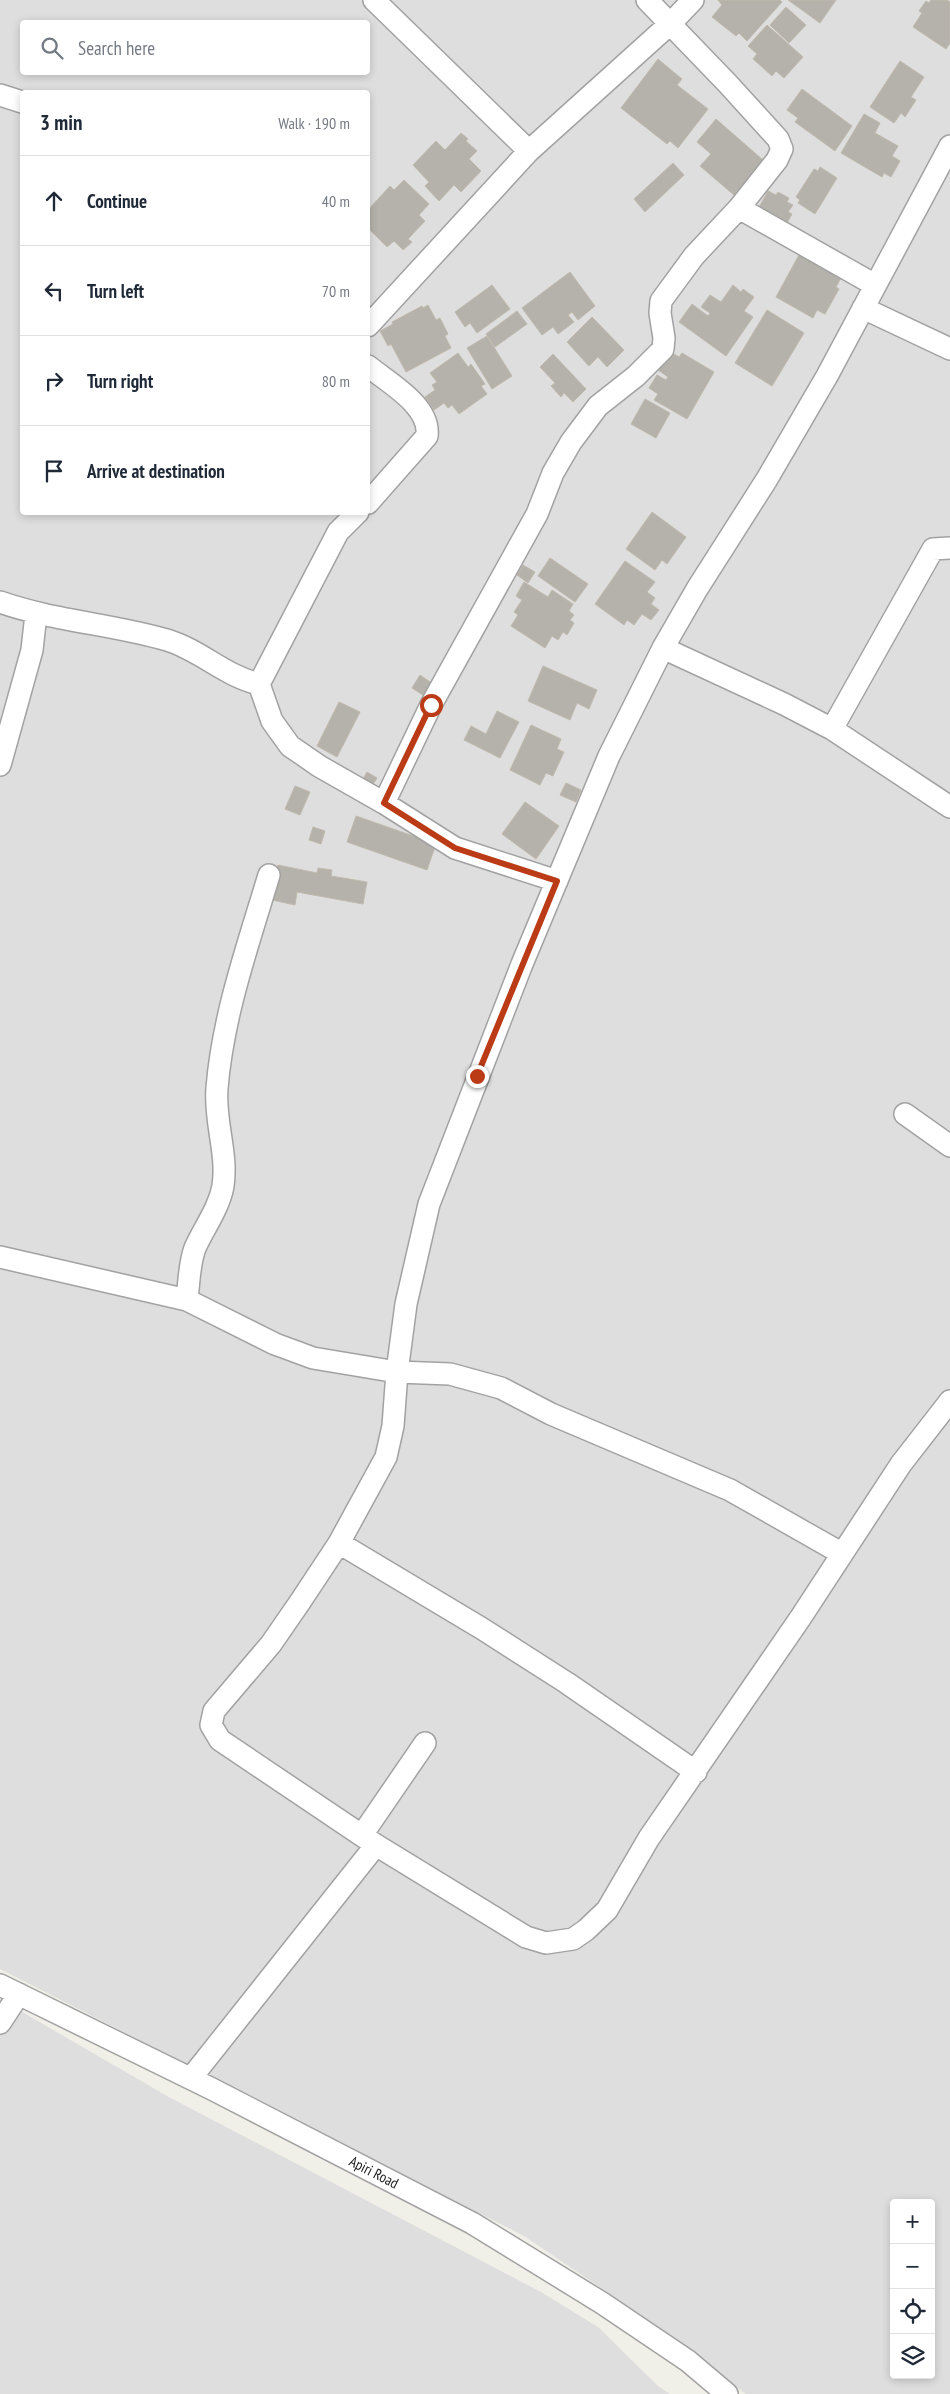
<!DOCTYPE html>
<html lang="en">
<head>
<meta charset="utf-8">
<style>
  body { margin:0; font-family:"PT Sans Narrow",sans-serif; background:#f6f6f7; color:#1f2937 }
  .controls { position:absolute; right:15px; bottom:15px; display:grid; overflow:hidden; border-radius:5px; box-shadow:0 2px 8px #0003 }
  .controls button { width:45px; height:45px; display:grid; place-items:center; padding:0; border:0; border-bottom:1px solid #e0e1e3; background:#fff; color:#1f2937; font:25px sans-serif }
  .stop { position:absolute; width:15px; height:15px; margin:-11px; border:4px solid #bb3b16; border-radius:50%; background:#fff }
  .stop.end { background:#bb3b16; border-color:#fff; box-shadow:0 1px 5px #0008 }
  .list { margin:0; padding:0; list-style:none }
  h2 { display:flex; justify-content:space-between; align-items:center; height:65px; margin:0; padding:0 20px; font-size:21px }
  h2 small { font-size:16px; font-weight:400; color:#747a83 }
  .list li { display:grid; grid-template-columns:32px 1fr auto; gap:15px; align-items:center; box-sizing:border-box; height:90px; padding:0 20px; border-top:1px solid #e0e1e3 }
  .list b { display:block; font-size:19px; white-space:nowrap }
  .list em { font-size:16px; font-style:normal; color:#747a83 }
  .icon { flex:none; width:28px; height:28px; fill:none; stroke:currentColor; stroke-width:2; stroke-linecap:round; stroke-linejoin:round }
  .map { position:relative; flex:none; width:950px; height:2394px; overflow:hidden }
  .search { position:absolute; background:#fff; box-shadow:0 2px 8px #0003; left:20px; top:20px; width:350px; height:55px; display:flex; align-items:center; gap:12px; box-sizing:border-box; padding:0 18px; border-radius:5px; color:#747a83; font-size:19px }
  .panel { position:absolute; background:#fff; box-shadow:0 2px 8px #0003; left:20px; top:90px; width:350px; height:425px; border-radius:5px }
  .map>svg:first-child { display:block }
</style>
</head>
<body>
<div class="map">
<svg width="950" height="2394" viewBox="0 0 950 2394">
  <rect width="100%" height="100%" fill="#f0efe8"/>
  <path fill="#dedede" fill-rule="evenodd" d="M0,0H950V2394H746L610,2294L524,2236L0,1969ZM22,22H368V72H22ZM22,92H368V512H22ZM894,2203H931V2375H894Z
    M0,1999L167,2096L541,2292L598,2327L658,2386L670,2394H0Z"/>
  <path fill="#b5b2ab" stroke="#c0b9ac" d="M780,0L782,2L747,41L739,33L736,36L712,17L722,5L718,0Z
    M788,0H836L820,23Z
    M931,0H947L950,2V43L946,49L913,27L922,13L919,11L926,1L929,3Z
    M786,7L806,25L789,43L770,25Z
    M767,25L803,57L784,78L776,71L772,76L753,59L757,54L748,46Z
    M658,59L682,79L677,85L708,109L678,148L670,141L667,144L621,108Z
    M900,61L924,77L911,97L916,100L905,117L901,113L894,123L870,107Z
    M802,89L852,126L835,151L795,122L798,118L787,110Z
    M864,114L880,123L875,133L898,146L892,156L900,161L891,177L884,173L882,177L841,153Z
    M716,119L763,160L734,195L700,166L711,154L697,142Z
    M461,133L468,139L466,141L477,151L469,159L481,171L461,192L454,185L439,201L425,186L429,182L413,165L436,141L445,150Z
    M673,163L684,175L645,212L634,199Z
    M820,167L837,178L815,214L798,203L800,200L796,197L814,169L818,171Z
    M404,180L429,204L419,215L425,221L408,239L412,242L403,250L394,241L387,247L368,228V210L390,186L394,190Z
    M768,191L776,195L778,192L789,198L787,202L793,205L788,212L792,214L786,225L758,209Z
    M800,253L842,276L836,287L839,289L825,314L817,310L813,318L776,297Z
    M570,272L595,306L578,320L572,312L568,315L574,322L558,334L553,327L542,335L522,308Z
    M492,285L510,309L477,333L470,323L465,327L455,312Z
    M733,285L741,292L743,289L754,297L744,311L753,317L726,356L679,322L692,304L708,316L710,313L701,307L710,295L721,302Z
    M428,305L436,320L440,318L448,334L445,336L451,348L406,372L391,344L388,346L380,331L393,324L392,322L422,306L423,308Z
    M767,310L804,333L772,386L735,363Z
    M517,311L527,324L495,347L486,334Z
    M592,317L624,350L607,367L598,357L589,366L567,342Z
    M487,336L512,376L492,389L467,348Z
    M669,351L679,357L682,353L714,372L687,419L654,400L658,394L649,388L657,375L666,380L668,377L658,370Z
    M458,353L468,367L471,364L485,384L481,386L487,394L459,414L452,405L448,408L444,403L434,410L425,397L435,390L432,385L437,382L430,373Z
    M553,354L586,389L573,402L564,393L561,397L551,386L555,383L540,367Z
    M645,399L670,413L656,438L631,424Z
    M652,512L686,537L667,564L662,560L655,570L626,549Z
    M550,558L588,584L575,602L538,576Z
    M625,561L655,582L647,592L655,598L651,604L659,610L651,620L642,614L634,625L627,620L624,625L595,604Z
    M523,565L535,572L528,583L517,575Z
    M524,582L548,597L552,590L573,604L569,611L574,615L570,620L574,623L567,635L563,632L558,640L552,636L545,648L511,626L518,615L514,612L522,600L516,596Z
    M543,666L597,690L589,709L577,703L570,720L528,701Z
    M420,675L433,684L426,697L412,688Z
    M339,702L360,712L337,757L317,746Z
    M497,711L519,722L500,758L464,740L471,726L486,734Z
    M531,725L561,739L557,749L564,752L553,776L546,773L540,785L510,770Z
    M367,772L377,778L372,786L362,781Z
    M566,783L581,790L576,802L560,795Z
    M295,786L310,792L300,815L285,809Z
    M525,802L559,826L536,859L502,834Z
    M356,816L436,844L427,870L347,842Z
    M313,827L325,831L321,844L309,840Z
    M278,865L317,873L318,868L332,870L331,876L367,882L363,904L297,892L295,905L272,900Z"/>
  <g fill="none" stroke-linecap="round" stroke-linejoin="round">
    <defs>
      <path id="minor" d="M374,0L529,151L671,23L693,0
        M0,95L22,102
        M950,146L827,376L767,479L697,589L663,648L609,756L522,964L429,1204L406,1304L397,1372L393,1426L386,1457L339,1543L300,1602L271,1644L214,1711L211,1725L220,1740L376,1845L526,1937L546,1943L573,1939L586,1930L607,1910L649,1838L801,1617L901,1464L950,1401
        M739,208L875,285
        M863,308L950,349
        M368,326L529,151
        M368,366C389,383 431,406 427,436L368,503
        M0,602C54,621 112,624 167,640C200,650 225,676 259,684L338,532L358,512
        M663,648L784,704L832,729L950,807
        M259,684L272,721L290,746L319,766L384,803L455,848L557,881
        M832,729L933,549L950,548
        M0,765L32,650L36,614
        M384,803L431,705L537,514L553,473L571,442L598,406L636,376L663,349L664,338L660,313L661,301L694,256L739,208L777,160L782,149L778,139L728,84L647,0
        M905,1114L950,1146
        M0,1257L187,1300L275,1344L313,1358L397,1372L450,1374L501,1388L551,1414L730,1490L841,1553
        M187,1300C189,1283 189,1264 195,1248C204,1228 219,1208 223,1186C228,1153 214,1121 217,1088C223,1015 248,945 269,875
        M339,1543L481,1628L567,1683L696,1772
        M362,1835L425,1743
        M0,1985L212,2089L472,2223L602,2303L688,2361L727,2394
        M0,2023L19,1994
        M191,2078L376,1845"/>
    </defs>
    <use href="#minor" stroke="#a2a2a2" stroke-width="24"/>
    <use href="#minor" stroke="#fff" stroke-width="21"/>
  </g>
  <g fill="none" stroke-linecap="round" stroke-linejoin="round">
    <path stroke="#bb3b16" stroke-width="6" d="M431,705L384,803L455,848L557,881L477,1076"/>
  </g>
  <g text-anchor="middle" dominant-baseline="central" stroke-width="4" stroke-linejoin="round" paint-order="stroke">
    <g font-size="15" fill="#212121" stroke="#fff">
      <text transform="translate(374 2172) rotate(27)">Apiri Road</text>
    </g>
  </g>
</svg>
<div class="controls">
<button>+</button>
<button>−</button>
<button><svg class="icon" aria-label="locate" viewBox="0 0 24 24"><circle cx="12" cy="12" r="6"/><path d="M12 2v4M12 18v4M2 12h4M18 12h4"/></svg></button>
<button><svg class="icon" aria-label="layers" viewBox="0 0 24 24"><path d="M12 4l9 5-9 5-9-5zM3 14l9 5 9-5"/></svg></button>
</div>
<div class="stop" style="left:431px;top:705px"></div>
<div class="stop end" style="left:477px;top:1076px"></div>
<div class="search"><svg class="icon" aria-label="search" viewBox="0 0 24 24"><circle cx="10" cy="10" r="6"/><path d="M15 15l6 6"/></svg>Search here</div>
<section class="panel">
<h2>3 min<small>Walk · 190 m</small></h2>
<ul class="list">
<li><svg class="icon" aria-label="ahead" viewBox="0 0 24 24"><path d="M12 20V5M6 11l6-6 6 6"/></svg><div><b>Continue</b></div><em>40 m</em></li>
<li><svg class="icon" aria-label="left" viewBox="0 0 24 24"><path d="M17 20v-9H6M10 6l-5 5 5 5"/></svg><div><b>Turn left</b></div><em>70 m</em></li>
<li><svg class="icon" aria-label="right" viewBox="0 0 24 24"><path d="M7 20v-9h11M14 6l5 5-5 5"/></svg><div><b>Turn right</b></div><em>80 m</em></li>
<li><svg class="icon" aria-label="arrive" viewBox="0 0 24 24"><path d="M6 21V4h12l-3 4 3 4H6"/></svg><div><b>Arrive at destination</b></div></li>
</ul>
</section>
</div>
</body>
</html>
